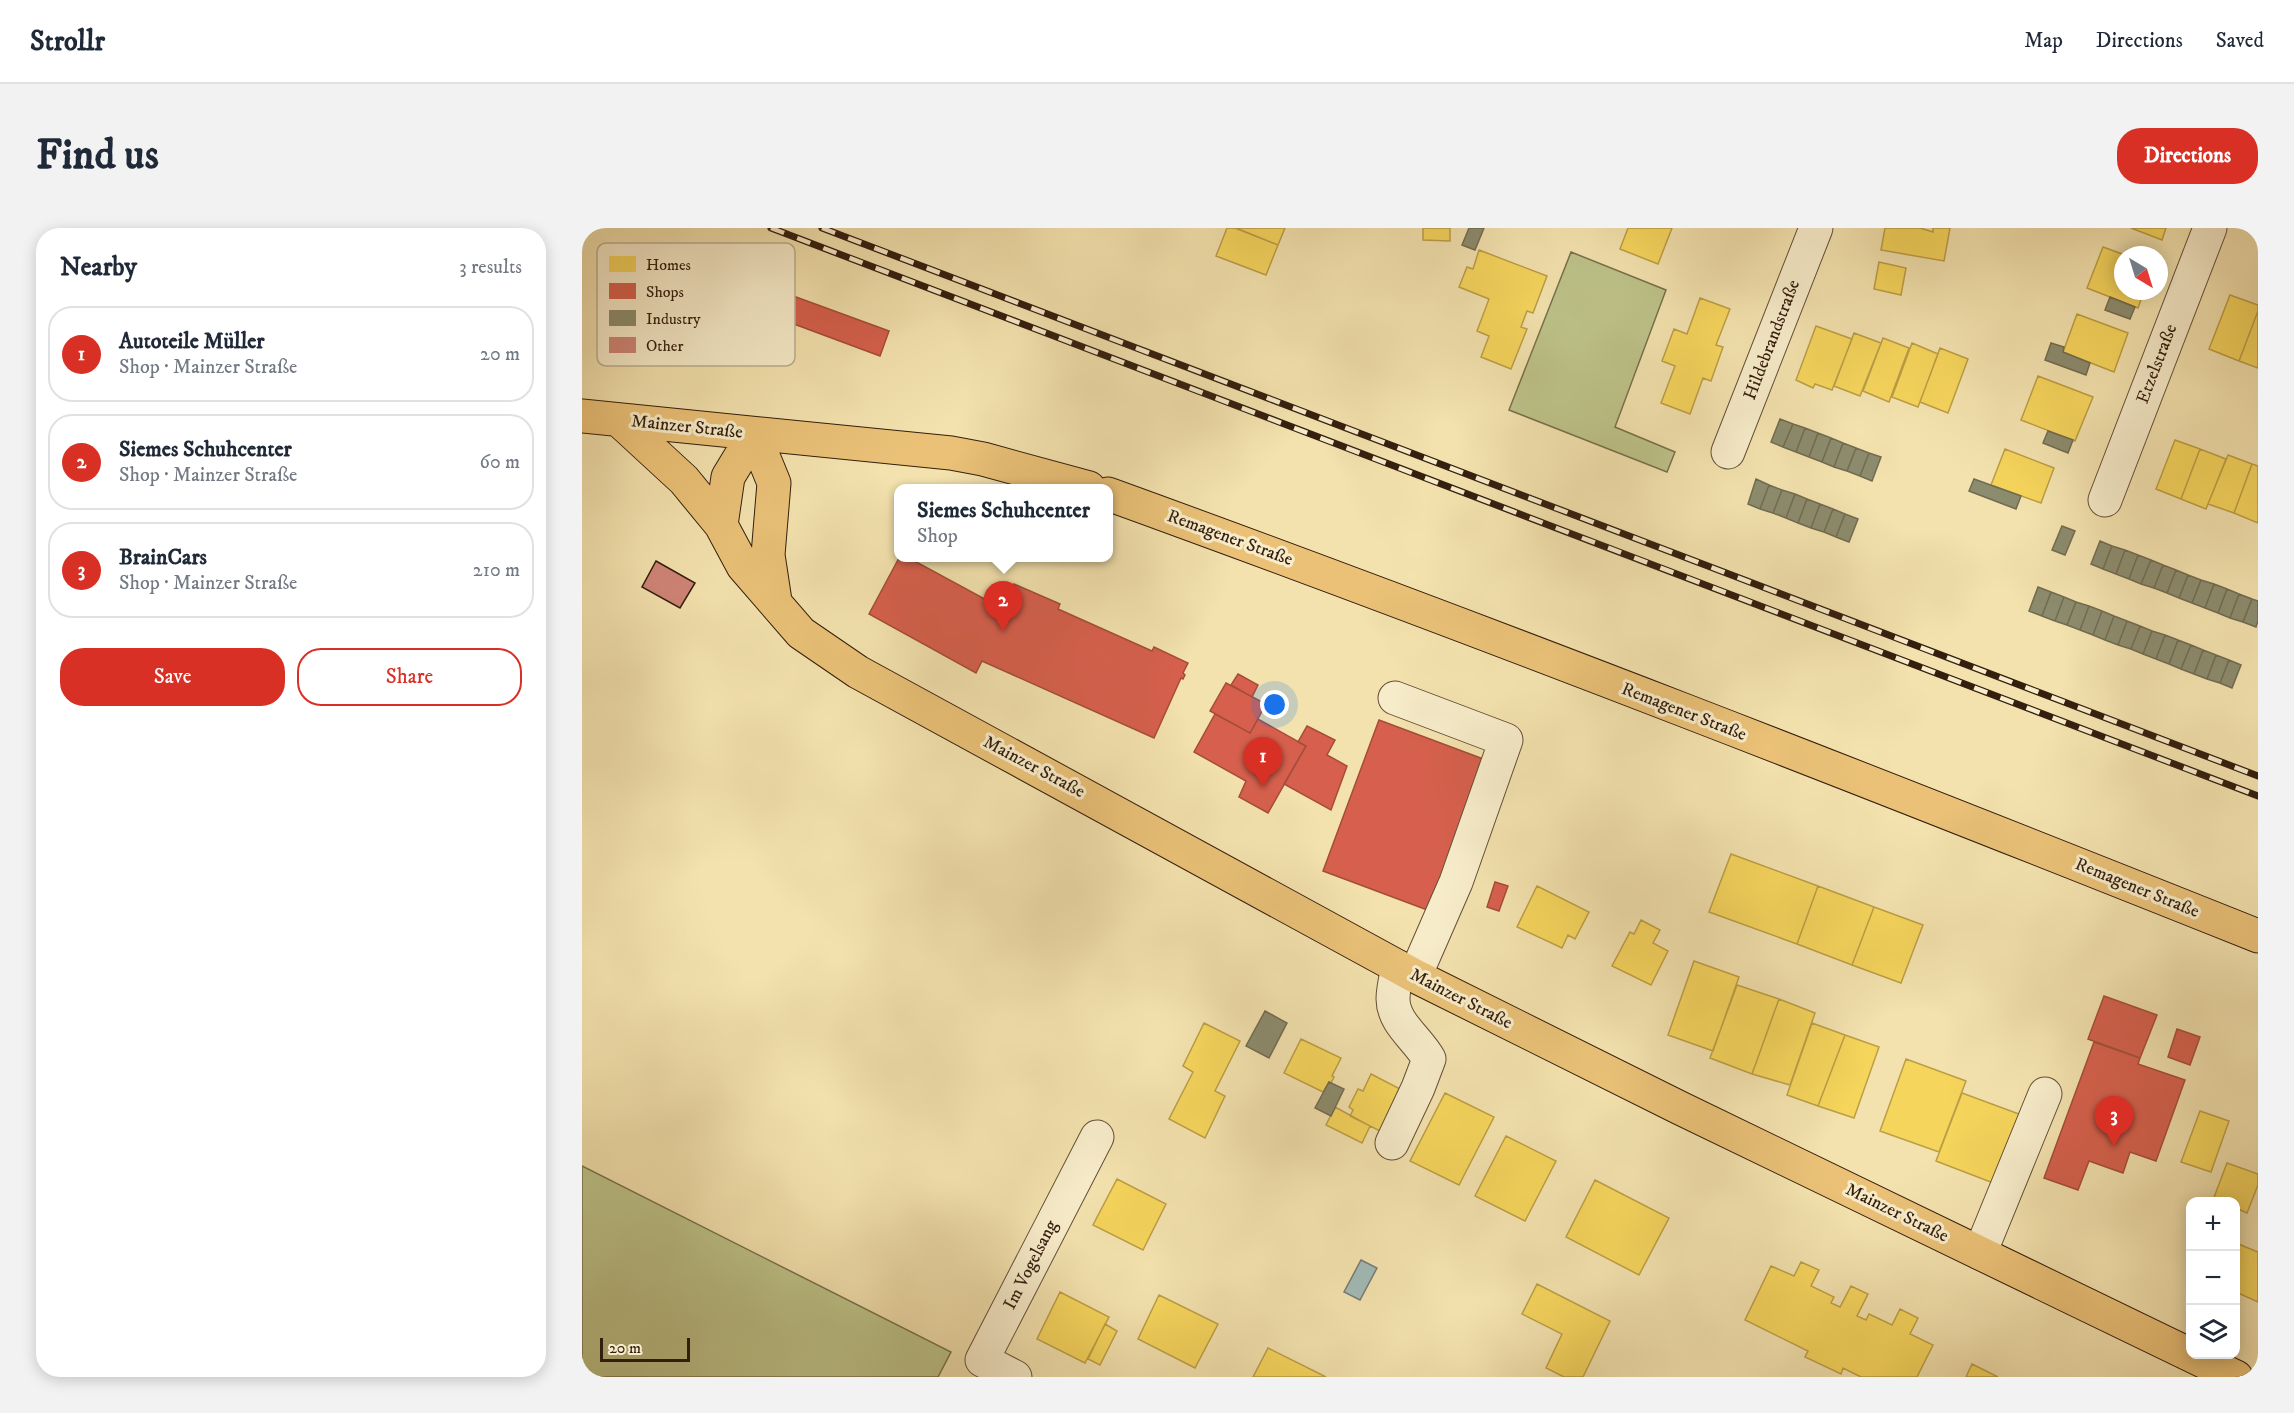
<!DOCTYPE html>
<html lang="en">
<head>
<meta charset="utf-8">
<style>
  body { margin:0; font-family:"IM FELL DW Pica",serif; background:#f2f2f3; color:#1f2937 }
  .controls { position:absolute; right:18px; bottom:18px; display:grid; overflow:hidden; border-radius:12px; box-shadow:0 3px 15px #0003 }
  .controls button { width:54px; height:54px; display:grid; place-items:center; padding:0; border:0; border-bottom:2px solid #e0e1e3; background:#fff; color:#1f2937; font:30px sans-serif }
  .compass { position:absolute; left:1532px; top:18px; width:54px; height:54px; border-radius:50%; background:#fff; box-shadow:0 3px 15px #0003; rotate:142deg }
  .scale { position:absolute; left:18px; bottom:15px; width:90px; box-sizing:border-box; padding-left:6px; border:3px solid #341e0e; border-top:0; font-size:16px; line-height:21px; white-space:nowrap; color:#341e0e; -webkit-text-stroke:4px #f7ecca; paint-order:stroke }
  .you { position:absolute; left:693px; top:477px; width:21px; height:21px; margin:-15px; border:4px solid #fff; border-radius:50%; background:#1a73e8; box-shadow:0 0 0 9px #1a73e833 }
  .badge { display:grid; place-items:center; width:39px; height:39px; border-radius:50%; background:#d93025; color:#fff; font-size:20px; font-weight:700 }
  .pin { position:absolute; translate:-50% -50px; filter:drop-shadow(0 2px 3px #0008) }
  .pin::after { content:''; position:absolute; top:32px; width:21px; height:18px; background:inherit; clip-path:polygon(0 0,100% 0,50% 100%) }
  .popup { position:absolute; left:312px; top:256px; width:219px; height:78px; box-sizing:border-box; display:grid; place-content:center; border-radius:12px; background:#fff; filter:drop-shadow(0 2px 4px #0005); font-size:20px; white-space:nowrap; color:#747a83 }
  .popup b { font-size:22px; color:#1f2937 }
  .popup::after { content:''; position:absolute; left:50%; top:100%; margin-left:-12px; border:12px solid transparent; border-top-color:#fff }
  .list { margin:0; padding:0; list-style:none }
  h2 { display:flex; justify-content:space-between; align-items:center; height:78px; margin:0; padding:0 24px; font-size:26px }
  h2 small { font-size:20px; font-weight:400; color:#747a83 }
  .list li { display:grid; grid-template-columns:39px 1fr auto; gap:18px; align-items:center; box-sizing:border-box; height:96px; margin:0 12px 12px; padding:0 12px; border:2px solid #e0e1e3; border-radius:24px }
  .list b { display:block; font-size:22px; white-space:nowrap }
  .list p { margin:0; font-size:20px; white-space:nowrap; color:#747a83 }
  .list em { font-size:20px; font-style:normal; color:#747a83 }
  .actions { display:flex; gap:12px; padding:18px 24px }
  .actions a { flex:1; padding:14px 0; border:2px solid #d93025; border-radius:24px; text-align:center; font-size:21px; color:#d93025 }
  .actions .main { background:#d93025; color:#fff }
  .icon { flex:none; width:33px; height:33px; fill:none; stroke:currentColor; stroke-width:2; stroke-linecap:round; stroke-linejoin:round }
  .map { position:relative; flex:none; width:1676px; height:1149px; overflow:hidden; border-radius:24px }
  header { display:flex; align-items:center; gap:36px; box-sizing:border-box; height:84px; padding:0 30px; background:#fff; border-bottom:2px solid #e0e1e3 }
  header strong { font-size:28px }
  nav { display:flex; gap:33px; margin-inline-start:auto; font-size:21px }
  .intro { display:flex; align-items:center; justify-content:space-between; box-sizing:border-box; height:144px; padding:0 36px }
  h1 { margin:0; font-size:42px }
  .button { padding:15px 27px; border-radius:24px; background:#d93025; color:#fff; font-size:21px; font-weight:700 }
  main { display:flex; gap:36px; padding:0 36px }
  aside { flex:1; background:#fff; border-radius:24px; box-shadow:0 3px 15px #0003 }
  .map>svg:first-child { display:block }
</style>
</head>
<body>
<header>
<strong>Strollr</strong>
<nav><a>Map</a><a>Directions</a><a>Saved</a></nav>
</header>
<div class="intro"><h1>Find us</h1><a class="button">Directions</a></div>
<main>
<aside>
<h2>Nearby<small>3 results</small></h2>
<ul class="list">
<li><span class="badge">1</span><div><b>Autoteile Müller</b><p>Shop · Mainzer Straße</p></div><em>20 m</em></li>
<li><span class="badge">2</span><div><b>Siemes Schuhcenter</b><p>Shop · Mainzer Straße</p></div><em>60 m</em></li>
<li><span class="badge">3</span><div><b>BrainCars</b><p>Shop · Mainzer Straße</p></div><em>210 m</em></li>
</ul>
<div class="actions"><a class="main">Save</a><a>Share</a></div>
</aside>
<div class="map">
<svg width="1676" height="1149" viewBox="0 0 1676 1149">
  <rect width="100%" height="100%" fill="#f3e2ae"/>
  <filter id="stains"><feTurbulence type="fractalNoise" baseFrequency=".00333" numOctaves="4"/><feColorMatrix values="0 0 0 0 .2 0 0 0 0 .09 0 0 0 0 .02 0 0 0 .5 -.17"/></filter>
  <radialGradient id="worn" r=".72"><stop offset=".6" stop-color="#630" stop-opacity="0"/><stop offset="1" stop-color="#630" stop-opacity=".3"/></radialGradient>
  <path fill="#bdc389" stroke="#78704c" stroke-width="1.5" d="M989,24L1084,62L1033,199L1093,224L1085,244L927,182Z
    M0,938L369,1124L356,1149H0Z"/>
  <path fill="#a1bbb6" stroke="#757c73" stroke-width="1.5" d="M779,1032L795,1040L778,1072L762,1064Z"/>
  <path fill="#f6d55c" stroke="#bc9e45" stroke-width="1.5" d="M645,0H653L696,17L684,47L634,28Z
    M654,0H703L696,17Z
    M841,0H868V13L841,12Z
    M1046,0H1090L1076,36L1038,21Z
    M1303,0H1338L1351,4V0H1368L1362,33L1299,22Z
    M1549,0H1584L1580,12Z
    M1521,19L1543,27H1541V63H1562L1556,80L1505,60Z
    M897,22L965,48L951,85L945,83L939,99L945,101L929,141L899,129L907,108L895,103L907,71L877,59L885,39L891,41Z
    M1297,34L1324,40L1319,67L1292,61Z
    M1648,67L1676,77V83L1657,133L1627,121Z
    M1118,70L1148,81L1134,117L1141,119L1129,153L1121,150L1108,186L1079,175L1093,138L1080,133L1092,101L1105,106Z
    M1676,83V140L1657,133Z
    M1495,86L1546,105L1532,144L1481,124Z
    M1234,98L1270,111L1250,162L1233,156L1231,160L1214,152Z
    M1272,105L1299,115L1278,168L1252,158Z
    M1301,110L1327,120L1307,174L1281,163Z
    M1330,115L1356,126L1336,179L1310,169Z
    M1358,120L1386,131L1366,185L1338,174Z
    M1456,148L1511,169L1493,213L1439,192Z
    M1593,212L1618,221L1599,271L1574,261Z
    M1423,221L1472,240L1459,275L1409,257Z
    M1618,221L1644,231L1624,281L1599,271Z
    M1646,227L1670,236L1652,285L1626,276Z
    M1670,236L1676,238V295L1652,285Z
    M1149,626L1236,658L1215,716L1127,684Z
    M955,658L1007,684L993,711L986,707L980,720L935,699Z
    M1236,658L1292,679L1270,737L1215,716Z
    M1292,679L1341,697L1319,755L1270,737Z
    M1059,692L1078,702L1071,715L1086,723L1069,757L1030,738L1048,704L1052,706Z
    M1112,733L1157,749L1131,823L1086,807Z
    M1155,757L1197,771L1170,846L1128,830Z
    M1197,771L1233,785L1208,857L1170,846Z
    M622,795L658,813L633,863L643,868L623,910L587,891L611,844L601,838Z
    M1230,795L1263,807L1236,878L1205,867Z
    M1263,807L1297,819L1272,890L1236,878Z
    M719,811L759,830L750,848L752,849L749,855L747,854L741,864L702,845Z
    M1324,831L1384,853L1357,924L1298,903Z
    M789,846L822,863L800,904L768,888L771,882L767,879L776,861L781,863Z
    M863,865L912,889L877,957L828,933Z
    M1380,865L1445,889L1419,958L1354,933Z
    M753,879L788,898L780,915L744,897Z
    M1618,883L1647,893L1629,944L1599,934Z
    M924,908L974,933L943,993L893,968Z
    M1645,935L1676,946V957L1665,985L1654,980V974L1631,972Z
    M535,951L584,976L561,1022L511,997Z
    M1013,952L1087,990L1057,1047L984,1009Z
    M1654,1015L1676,1024V1074L1654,1064Z
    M1219,1034L1237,1042L1229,1058L1252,1069L1249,1075L1258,1079L1269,1058L1286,1066L1275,1088L1284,1092L1287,1086L1310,1097L1318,1081L1336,1090L1328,1106L1351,1117L1335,1149H1279L1261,1140L1259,1146L1223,1129L1226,1123L1163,1092L1189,1038L1212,1048Z
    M955,1056L1028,1093L1001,1149H982L964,1140L980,1106L940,1086Z
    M478,1064L527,1089L503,1135L455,1111Z
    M577,1067L636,1096L613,1140L556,1111Z
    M523,1096L535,1103L518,1137L506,1131Z
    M686,1120L744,1149H671Z
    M1390,1136L1416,1149H1384Z"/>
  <path fill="#d6604d" stroke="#a54c3a" stroke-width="1.5" d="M124,36L307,103L298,128L115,60Z
    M317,330H327L421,381L432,356L478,376L476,381L570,423L572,419L606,435L601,445L603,447L601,451L599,450L572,510L400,433L394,445L287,386Z
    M656,446L676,457L670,469L649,457Z
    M644,455L684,476L668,505L628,483Z
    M633,486L668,505L676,491L724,518L686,585L657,569L664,553L612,524Z
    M797,492L904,532L848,683L741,643Z
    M725,498L753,512L745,527L765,538L749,582L702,556L724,518L716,514Z
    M913,654L926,658L917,683L905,679Z
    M1522,768L1575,787L1558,830L1506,811Z
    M1595,801L1618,809L1608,837L1586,829Z
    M1512,814L1558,830L1556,836L1603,852L1574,933L1548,924L1541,945L1507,933L1496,962L1462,950Z"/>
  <path fill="#8c8c6e" stroke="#726b51" stroke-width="1.5" d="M902,0L893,22L880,17L887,0Z
    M1528,69L1553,79L1548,91L1523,82Z
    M1469,115L1482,119L1481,124L1508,135L1504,147L1463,132Z
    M1198,191L1211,196L1201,219L1189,214Z
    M1211,196L1223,200L1214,224L1201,219Z
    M1223,200L1236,205L1227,229L1214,224Z
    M1466,203L1491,212L1486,225L1461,215Z
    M1236,205L1249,210L1240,234L1227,229Z
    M1249,210L1261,215L1252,239L1240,234Z
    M1261,215L1274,220L1265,243L1252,239Z
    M1274,220L1287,225L1278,248L1265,243Z
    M1287,225L1299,229L1290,253L1278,248Z
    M1174,251L1187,257L1178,281L1166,276Z
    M1392,251L1439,268L1434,281L1387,263Z
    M1187,257L1200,262L1191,285L1178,281Z
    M1200,262L1213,266L1204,290L1191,285Z
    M1213,266L1225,271L1216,295L1204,290Z
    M1225,271L1238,276L1229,300L1216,295Z
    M1238,276L1251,281L1242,304L1229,300Z
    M1251,281L1263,286L1254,309L1242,304Z
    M1263,286L1276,291L1267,314L1254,309Z
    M1480,298L1493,303L1483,327L1470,322Z
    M1518,313L1530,318L1521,341L1509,336Z
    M1530,318L1543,322L1534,346L1521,341Z
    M1543,322L1556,327L1547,351L1534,346Z
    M1556,327L1569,332L1559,356L1547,351Z
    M1569,332L1581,337L1572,360L1559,356Z
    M1581,337L1594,342L1585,365L1572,360Z
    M1594,342L1606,347L1597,370L1585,365Z
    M1606,347L1619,352L1610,375L1597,370Z
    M1619,352L1632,356L1623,380L1610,375Z
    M1632,356L1645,361L1636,385L1623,380Z
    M1456,359L1469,364L1460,388L1447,383Z
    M1645,361L1657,366L1648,390L1636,385Z
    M1469,364L1482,369L1473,393L1460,388Z
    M1657,366L1670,371L1661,394L1648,390Z
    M1482,369L1494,374L1485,397L1473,393Z
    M1670,371L1676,373V393L1674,399L1661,394Z
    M1494,374L1507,378L1498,402L1485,397Z
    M1507,378L1520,383L1511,407L1498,402Z
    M1520,383L1532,388L1523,412L1511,407Z
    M1532,388L1545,393L1536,417L1523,412Z
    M1545,393L1558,398L1549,421L1536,417Z
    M1558,398L1570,403L1561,426L1549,421Z
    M1570,403L1583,407L1574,431L1561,426Z
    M1583,407L1596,412L1587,436L1574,431Z
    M1596,412L1609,417L1599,441L1587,436Z
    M1609,417L1621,422L1612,446L1599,441Z
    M1621,422L1634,427L1625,451L1612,446Z
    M1634,427L1647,432L1638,455L1625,451Z
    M1647,432L1659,437L1650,460L1638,455Z
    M683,783L705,795L687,830L664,818Z
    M747,854L762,861L749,888L733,880Z"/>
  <path fill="#cf8577" stroke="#341e0e" stroke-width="1.5" d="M74,333L113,355L98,380L60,359Z"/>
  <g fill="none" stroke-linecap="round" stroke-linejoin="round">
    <defs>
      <path id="minor" d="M1146,224L1234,0
        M1523,272L1628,0
        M813,470L924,512L874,654L833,748
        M810,915L836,860L847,831C836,811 811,795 811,771C811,761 814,749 816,739
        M1398,1025L1463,866
        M433,1149L400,1132L515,909"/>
      <path id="major" d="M0,188L369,225L401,231L507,260
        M38,193L102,252L139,297L161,338L219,405L276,444L833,748L1098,880L1654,1149
        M172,206L192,255L186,327L193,373
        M526,266C912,406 1295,556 1676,708
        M139,297L146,249L172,206"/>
    </defs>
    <use href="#minor" stroke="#644f36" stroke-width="35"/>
    <use href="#major" stroke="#341e0e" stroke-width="35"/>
    <use href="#minor" stroke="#f7ecca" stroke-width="33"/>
    <use href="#major" stroke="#eac177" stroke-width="33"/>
    <defs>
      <path id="rail" d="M189,0L1676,568
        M240,0L1676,548"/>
    </defs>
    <use href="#rail" stroke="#341e0e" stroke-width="7"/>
    <use href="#rail" stroke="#f7ecca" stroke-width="4.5" stroke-dasharray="14" stroke-linecap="butt"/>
  </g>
  <g text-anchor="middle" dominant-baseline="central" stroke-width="6" stroke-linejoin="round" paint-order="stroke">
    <g font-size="18" fill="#341e0e" stroke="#f7ecca">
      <text transform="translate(1190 112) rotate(-69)">Hildebrandstraße</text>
      <text transform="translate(1575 136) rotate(-69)">Etzelstraße</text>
      <text transform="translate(105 199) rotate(6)">Mainzer Straße</text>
      <text transform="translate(648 310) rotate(20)">Remagener Straße</text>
      <text transform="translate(1102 484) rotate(21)">Remagener Straße</text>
      <text transform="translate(452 539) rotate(28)">Mainzer Straße</text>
      <text transform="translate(1555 660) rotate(22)">Remagener Straße</text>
      <text transform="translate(879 771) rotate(27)">Mainzer Straße</text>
      <text transform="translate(1315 985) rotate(26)">Mainzer Straße</text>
      <text transform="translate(449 1037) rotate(-63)">Im Vogelsang</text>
    </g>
  </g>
  <rect x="15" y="15" width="198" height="123" rx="9" fill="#f7ecca" stroke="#bcae92" stroke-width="1.5"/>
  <rect x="27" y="28" width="27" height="16" fill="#f6d55c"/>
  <rect x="27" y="55" width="27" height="16" fill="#d6604d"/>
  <rect x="27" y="82" width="27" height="16" fill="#8c8c6e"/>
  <rect x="27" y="109" width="27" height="16" fill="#cf8577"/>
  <g font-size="16" fill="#341e0e">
    <text x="64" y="42">Homes</text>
    <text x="64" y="69">Shops</text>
    <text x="64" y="96">Industry</text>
    <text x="64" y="123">Other</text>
  </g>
  <rect width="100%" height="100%" filter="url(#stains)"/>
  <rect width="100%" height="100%" fill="url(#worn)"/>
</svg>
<div class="controls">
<button>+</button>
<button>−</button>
<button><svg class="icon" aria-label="layers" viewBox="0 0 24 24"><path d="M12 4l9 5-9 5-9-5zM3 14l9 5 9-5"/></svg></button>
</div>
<svg class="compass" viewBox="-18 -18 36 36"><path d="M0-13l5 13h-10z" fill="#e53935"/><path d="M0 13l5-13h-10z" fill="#747a83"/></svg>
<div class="scale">20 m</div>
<div class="you"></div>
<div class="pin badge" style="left:681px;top:559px">1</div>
<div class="pin badge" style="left:421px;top:403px">2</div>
<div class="popup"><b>Siemes Schuhcenter</b>Shop</div>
<div class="pin badge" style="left:1532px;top:918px">3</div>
</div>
</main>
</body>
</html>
